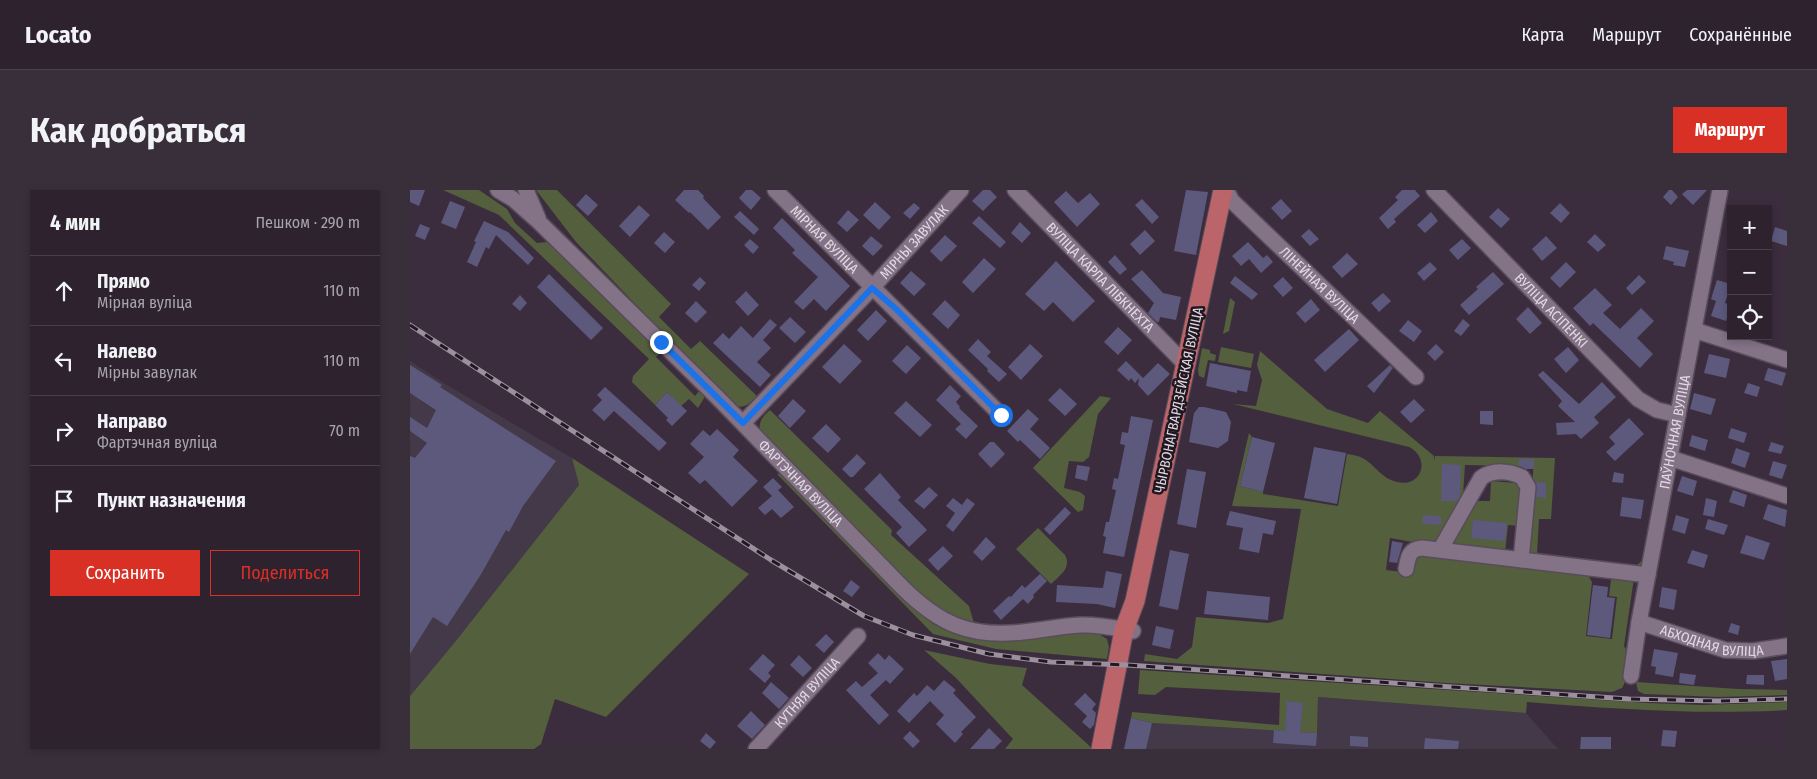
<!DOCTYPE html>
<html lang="ru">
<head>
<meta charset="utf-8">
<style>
  body { margin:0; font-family:"Fira Sans Condensed",sans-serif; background:#392f3a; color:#f1f3f6 }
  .controls { position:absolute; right:15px; top:15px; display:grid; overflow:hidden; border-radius:0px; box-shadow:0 2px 8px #0003 }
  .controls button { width:45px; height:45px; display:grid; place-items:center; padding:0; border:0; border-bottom:1px solid #483f4a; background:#2d222e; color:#f1f3f6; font:25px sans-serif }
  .stop { position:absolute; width:15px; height:15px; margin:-11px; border:4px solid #1a73e8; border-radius:50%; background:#fff }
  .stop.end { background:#1a73e8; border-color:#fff; box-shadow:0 1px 5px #0008 }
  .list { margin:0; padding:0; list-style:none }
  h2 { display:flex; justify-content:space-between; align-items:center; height:65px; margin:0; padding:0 20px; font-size:21px }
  h2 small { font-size:16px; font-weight:400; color:#a7a4aa }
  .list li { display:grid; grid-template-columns:32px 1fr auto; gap:15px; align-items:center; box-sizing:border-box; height:70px; padding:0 20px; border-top:1px solid #483f4a }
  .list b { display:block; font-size:19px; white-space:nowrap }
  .list p { margin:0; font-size:16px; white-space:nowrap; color:#a7a4aa }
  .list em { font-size:16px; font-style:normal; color:#a7a4aa }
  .actions { display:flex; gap:10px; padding:15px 20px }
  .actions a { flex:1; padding:11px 0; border:1px solid #d93025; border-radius:0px; text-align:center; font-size:18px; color:#d93025 }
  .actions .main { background:#d93025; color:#fff }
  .icon { flex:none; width:28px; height:28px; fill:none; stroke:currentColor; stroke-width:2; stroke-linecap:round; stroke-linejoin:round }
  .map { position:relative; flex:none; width:1377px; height:559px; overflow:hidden; border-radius:0px }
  header { display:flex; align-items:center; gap:30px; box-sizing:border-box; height:70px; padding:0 25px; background:#2d222e; border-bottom:1px solid #483f4a }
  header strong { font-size:24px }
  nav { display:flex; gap:28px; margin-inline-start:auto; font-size:18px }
  .intro { display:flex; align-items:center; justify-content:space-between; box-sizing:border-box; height:120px; padding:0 30px }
  h1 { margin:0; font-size:35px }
  .button { padding:12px 22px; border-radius:0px; background:#d93025; color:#fff; font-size:18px; font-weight:700 }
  main { display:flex; gap:30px; padding:0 30px }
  aside { flex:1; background:#2d222e; border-radius:0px; box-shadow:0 2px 8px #0003 }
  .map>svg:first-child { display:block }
</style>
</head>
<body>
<header>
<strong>Locato</strong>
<nav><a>Карта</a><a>Маршрут</a><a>Сохранённые</a></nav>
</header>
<div class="intro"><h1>Как добраться</h1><a class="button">Маршрут</a></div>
<main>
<aside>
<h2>4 мин<small>Пешком · 290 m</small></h2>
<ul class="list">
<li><svg class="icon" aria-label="ahead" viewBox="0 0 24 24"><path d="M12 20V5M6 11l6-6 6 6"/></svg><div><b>Прямо</b><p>Мірная вуліца</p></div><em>110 m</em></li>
<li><svg class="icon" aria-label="left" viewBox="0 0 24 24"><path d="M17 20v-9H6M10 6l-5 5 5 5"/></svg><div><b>Налево</b><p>Мірны завулак</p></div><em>110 m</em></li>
<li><svg class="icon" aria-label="right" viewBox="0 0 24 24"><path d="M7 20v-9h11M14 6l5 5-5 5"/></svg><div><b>Направо</b><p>Фартэчная вуліца</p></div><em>70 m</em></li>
<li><svg class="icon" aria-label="arrive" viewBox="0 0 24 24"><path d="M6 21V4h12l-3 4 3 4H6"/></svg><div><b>Пункт назначения</b></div></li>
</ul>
<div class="actions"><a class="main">Сохранить</a><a>Поделиться</a></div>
</aside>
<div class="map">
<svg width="1377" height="559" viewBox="0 0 1377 559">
  <rect width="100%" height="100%" fill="#3c2d3e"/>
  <path fill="#443948" d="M0,171L35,194L162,268L169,295L45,452L0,506Z
    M908,507L1116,523L1148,559H714L721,528L742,533L907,543Z"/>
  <path fill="#535f3d" d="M33,0H69L97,19L105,33L127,53L137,52L167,76L252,161L246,167L285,206L290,200L294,204V208L288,218L279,209L271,216L257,202L245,215L222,192L223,186L239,169L89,25Z
    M126,0H147L261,114L249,127L281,159L290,151L347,206C338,215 332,221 320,213L166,52Z
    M820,108L825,112L819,141L813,144Z
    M811,157L844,164L841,178L808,172Z
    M792,158L800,160V163L806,165L805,171L798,170L794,188L789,186L788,180Z
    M850,161L917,219L958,233L970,221L1024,266V271L1025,266L1145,268L1141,329H1129L1127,364L1226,376L1234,369L1230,377L1120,364L1118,357L1124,269H1109V276L1055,275L1053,306L1026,352L1014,354L980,348L976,380L1000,383L1005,364L1178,385L1182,392L1176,446L1202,449L1207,407L1199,406L1201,390L1203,388H1224L1214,456L1219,464L1215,492L1212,498L1202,502L1036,493L734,471L735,464L767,469L782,457L786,427L858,433L873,429L891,319L822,316L839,243L842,247L830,296L853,302V304L928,316L937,264C944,265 950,266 956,270C967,278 973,289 987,292C1012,298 1021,268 999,257L823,214L846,216L852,190L847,175Z
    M690,206L701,208L688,224L679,267L673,272L659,271L654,298L670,302L675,306L673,320L668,322L623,278Z
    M360,220L482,340L481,345L559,416L564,433C543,427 528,418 510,406L351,244C347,233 352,227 360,220Z
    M162,268L339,384L196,527L145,509L131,554L124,559H0V506L45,452L169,295Z
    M367,284H372L512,424L523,434L544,443H687L697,449L699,457L697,469L586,459L523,444Z
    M1081,291L1105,293L1111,296V336L1098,335L1095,363L1043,355L1042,352L1065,311H1080Z
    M628,338L655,365C662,378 650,385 641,394L606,359Z
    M514,460L580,474L617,478L612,495L683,559H595L603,549L546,488Z
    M730,480L1238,513L1292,515L1377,512V520C1290,525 1204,519 1117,512L1116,523L908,507L907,543L742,533L721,528L722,522L869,535L870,503L756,497L745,505L728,504Z
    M1226,492L1328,499L1377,500V505L1308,507L1234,504L1228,501Z"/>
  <path fill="#5d597d" d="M0,0H15L9,16L0,12Z
    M274,0H288L294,6L293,8L311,27L298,40L280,22L279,23L265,10Z
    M336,0H342L351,8L341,20L329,8Z
    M573,0H580L587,7L573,21L562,11Z
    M776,0L798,2L786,65L764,61Z
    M992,0H1005L1010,6L984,29L986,32L978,39L969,28L988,10L985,7Z
    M1259,0H1262L1268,7L1261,15L1253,7Z
    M1277,0H1297L1283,15L1272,4Z
    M656,1L668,13L680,3L690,14L667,37L644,12Z
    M176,4L188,15L178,26L166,15Z
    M732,9L749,27L742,34L725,15Z
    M871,9L882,21L872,30L861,18Z
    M40,11L55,17L46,39L31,33Z
    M465,12L481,27L469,40L453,25Z
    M504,13L510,18L500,29L493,23Z
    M1150,13L1160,23L1151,33L1140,23Z
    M229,15L240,25L220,47L209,36Z
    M1088,18L1100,29L1091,38L1079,27Z
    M438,20L449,30L437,42L427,33Z
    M330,21L349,39L344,45L324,27Z
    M1021,22L1028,31L1015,43L1007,35Z
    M569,26L596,52L590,58L562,33Z
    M372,28L440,96L416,121L404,109L393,120L384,112L408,87L382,63L385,60L363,38Z
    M74,31L98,42L124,68L118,75L86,45L79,59L76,57L67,77L57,72L66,52L64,51Z
    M610,32L621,43L612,53L601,43Z
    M10,34L20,38L15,50L5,46Z
    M1365,37L1377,41V56L1361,51Z
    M899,39L909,49L900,56L891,46Z
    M735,40L745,51L730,65L720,54Z
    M254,42L265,52L255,63L244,53Z
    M1185,44L1196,55L1188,62L1177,52Z
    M535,45L547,56L531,72L520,61Z
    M461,46L473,56L463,66L452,56Z
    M1136,46L1147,58L1132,71L1122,59Z
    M340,49L349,57L343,64L334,55Z
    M1052,49L1061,58L1048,70L1039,60Z
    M838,52L853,68L857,65L863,72L851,83L839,69L831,76L822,66Z
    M1256,56L1279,61L1275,77L1263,75L1264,72L1253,69Z
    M937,63L948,74L932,88L922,77Z
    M705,65L717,79L710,85L698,72Z
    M574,68L586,79L563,103L552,92Z
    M646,71L685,111L663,132L643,112L634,121L615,104Z
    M1020,72L1027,79L1014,91L1007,83Z
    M1156,72L1166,82L1150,98L1140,88Z
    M732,80L753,103L771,107L766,130L750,127L749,132H747L738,123L744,113L721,89Z
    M501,81L516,94L504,106L490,93Z
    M1083,82L1094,94L1059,125L1050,115L1068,99L1066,97Z
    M139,84L193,138L181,150L127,97Z
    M1229,85L1236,92L1222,105L1216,98Z
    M825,86L848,104L842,110L820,93Z
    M290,87L296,93L289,101L282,95Z
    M873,87L883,98L873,107L863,96Z
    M1307,90L1321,94L1315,113L1321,115L1316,131L1301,126L1306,111L1301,109Z
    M1185,98L1202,115L1193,123L1210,139L1231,118L1244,131L1227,148L1243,164L1230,178L1183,133L1180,136L1163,118Z
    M336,101L349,115L338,126L325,112Z
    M973,103L981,111L969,122L961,113Z
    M110,105L117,113L110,121L102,114Z
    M901,109L910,120L895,133L886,123Z
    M535,110L550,125L538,139L522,124Z
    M286,111L297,122L286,133L275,123Z
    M1118,117L1132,133L1120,144L1106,129Z
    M466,120L477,131L458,151L447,140Z
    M380,127L396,142L385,153L369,138Z
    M360,129L367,135L353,150L361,158L347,172L361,185L350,197L303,153L313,143L319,149L331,136L343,148Z
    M1053,129L1060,135L1051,146L1044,141Z
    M998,130L1012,141L1004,152L989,141Z
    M708,137L722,150L708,165L694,152Z
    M939,139L949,150L915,182L904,170Z
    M568,149L581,162L577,166L597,184L589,192L577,181L578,179L558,160Z
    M434,154L452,171L430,194L412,177Z
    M620,154L633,166L611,190L598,177Z
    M1026,154L1034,162L1025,171L1017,163Z
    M497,155L511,168L496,184L482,171Z
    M1158,157L1169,170L1156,183L1144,169Z
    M1299,164L1320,169L1316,188L1294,183Z
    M716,171L733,188L748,173L760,184L738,206L728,195L729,188L725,193L721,188L719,191L707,180Z
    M800,173L841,181L837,202L827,200V203L796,196Z
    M0,175L32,195L30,197L146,271L113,316L99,342L96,340L70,386L37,436L23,427L0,464V266L5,268L17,253L0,241V227L17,238L26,220L0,203Z
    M980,175L983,178L964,203L957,196Z
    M1358,178L1376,183L1372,196L1354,190Z
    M1133,181L1169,214L1192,192L1206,207L1184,227L1189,233L1171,249L1166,244L1147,245L1146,233L1165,232L1148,216L1152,211L1128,185Z
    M1338,193L1350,197L1347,207L1334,203Z
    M540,195L551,206L546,212L550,217L549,218L568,236L556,249L545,239L551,234L526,210Z
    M195,197L257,253L249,261L204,221L194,231L182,220L192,210L187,205Z
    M650,198L667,214L655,226L638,210Z
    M257,202L277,221L262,236L256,230L258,228L245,215Z
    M1284,203L1306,209L1301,225L1280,219Z
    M383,209L396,221L380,238L368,226Z
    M1004,209L1015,220L1001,233L990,222Z
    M496,211L522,235L510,247L484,223Z
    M789,217H794L816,222L821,232L818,251L808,258L779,252L784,223Z
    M618,219L629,229L620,239L640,258L630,269L610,250L608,252L597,241Z
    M1070,221H1083V235L1070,234Z
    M721,226L743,230L714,367L693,363L696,347L693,346L696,332H699L706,300L702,299L704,288L708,289L715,255L710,254L712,242L718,243Z
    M1219,228L1234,244L1205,271L1196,262L1205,254L1199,247Z
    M416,234L431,249L418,263L402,248Z
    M1321,238L1337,243L1334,253L1318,248Z
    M307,239L329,260L323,267L348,291L322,317L295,290L290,294L278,283L294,267L280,254L293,240L300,246Z
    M1282,245L1298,250L1295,261L1279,256Z
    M842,247L865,253L853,302L830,296Z
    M580,252H584L595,264L581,278L568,264Z
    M1361,252L1374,256L1371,264L1358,261Z
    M904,257L936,263L927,314L894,308Z
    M1326,258L1340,263L1335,278L1321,273Z
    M447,264L456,273L443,287H440L432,279Z
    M1109,269H1124V279H1116L1109,276Z
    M1363,271L1377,275L1372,289L1359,285Z
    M1032,274L1051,275L1050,306L1047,311H1031Z
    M667,275L680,277L677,291L665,288Z
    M777,279L796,282L786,338L767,334Z
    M1204,282L1214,284L1213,293L1202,292Z
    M470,283L491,307L488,310L517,340L499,357L486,343L492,337L454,299Z
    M1272,286L1287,291L1283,306L1267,301Z
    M363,288L372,297L368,300L384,317L371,328L362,319L355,325L348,318L362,306L353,297Z
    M1126,292L1136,293V308L1126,307Z
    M519,297L528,305L514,319L504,311Z
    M1323,300L1337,305L1334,317L1319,312Z
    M1212,307L1234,310L1231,329L1210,326Z
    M543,308L552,315L557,308L565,314L543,342L536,336L545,323L536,316Z
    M1296,308L1307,311L1304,327L1293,325Z
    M1358,314L1377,320L1375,337L1353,329Z
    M655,317L661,323L640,345L634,339Z
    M820,321L866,331L863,345L853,343L849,363L829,359L833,338L816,335Z
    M1013,325L1031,326V335L1013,334Z
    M1266,325L1279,329L1275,344L1262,340Z
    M1298,329L1318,335L1314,345L1295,339Z
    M1063,330L1097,333L1095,351L1061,348Z
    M1336,345L1360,353L1354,370L1330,363Z
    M576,347L586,357L572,371L563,362Z
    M982,351L993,353L987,373L979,372Z
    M533,356L543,366L528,381L518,370Z
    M760,360L779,364L768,420L749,416Z
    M1282,360L1298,365L1294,378L1277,373Z
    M696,381L712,384L705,418L687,414L646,412L647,395L693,398Z
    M630,384L637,391L623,405L624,407L618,414L613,409L591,430L583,421L599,406L601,407L612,395L615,398Z
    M441,390L450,397L442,407L433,401Z
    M1183,395L1198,397L1197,407L1205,408L1200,448L1177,445Z
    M1252,397L1267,400L1264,420L1249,417Z
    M797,401L860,407L858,430L794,424Z
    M1321,433L1330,436L1328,445L1318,442Z
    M746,436L764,440L760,459L742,455Z
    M416,444L424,452L414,463L405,455Z
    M1244,459L1268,463L1263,487L1245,484L1246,477L1241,476Z
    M468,463L475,470L479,465L494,479L480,494L476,490L460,505L479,525L469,535L436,500L446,491L452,497L468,483L458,473Z
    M353,464L365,475L358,483L361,486L355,493L339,479Z
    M389,465L402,478L393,487L380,475Z
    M1377,469V489L1365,491L1361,471Z
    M1270,483L1286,485L1284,495L1269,493Z
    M1337,485H1354V495L1336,494Z
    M534,490L546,500L543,503L566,527L551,542L553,544L545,553L526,534L534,525L520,511L499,533L487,521L504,503L507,506L517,495L524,501Z
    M361,492L379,508L369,519L352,503Z
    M675,503L686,514L682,519L686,523L684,535L680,539L672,532L677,526L664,514Z
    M877,511L893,513L890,542L907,543L906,556L863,553L864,540L875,541Z
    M341,521L355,535L342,549L327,536Z
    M721,528L742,533L736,559H714Z
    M579,538L592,551L584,559H560Z
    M1253,540L1267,541L1265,557L1251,556Z
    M500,541L510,551L503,558L493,548Z
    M296,543L306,552L300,559L290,551Z
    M940,546L958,547V557L940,556Z
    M1171,547H1201V559H1170Z
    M1015,548L1049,551L1048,559H1014Z"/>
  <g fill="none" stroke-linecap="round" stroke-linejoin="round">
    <defs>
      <g id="minor">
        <path id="s1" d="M88,0L103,9L129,32L308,208L492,397C529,434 560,448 613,442C632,440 651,436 670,435C688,434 706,438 723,441"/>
        <path d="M116,0L128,28"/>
        <path id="s2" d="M365,0L591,225"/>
        <path id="s3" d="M605,0L776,175"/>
        <path id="s4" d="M816,0L822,11L1006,187"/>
        <path id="s5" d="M1024,0L1228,209L1247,220L1268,225"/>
        <path d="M1284,140L1377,170"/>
        <path id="s6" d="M333,233L462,98L551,0"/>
        <path d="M1260,268L1377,306"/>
        <path d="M1030,360L1071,288C1083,279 1100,281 1112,287L1118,297L1111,370"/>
        <path d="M996,379C998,367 999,359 1012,358L1238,385"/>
        <path id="s7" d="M1229,432L1315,460L1343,461L1377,456"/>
        <path id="s8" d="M1221,486L1229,432L1310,0"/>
        <path id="s9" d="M346,559L448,446"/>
      </g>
      <path id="major" d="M691,559L714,440L725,411L813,0"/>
    </defs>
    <use href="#minor" stroke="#584c5a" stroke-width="18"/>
    <use href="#major" stroke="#584c5a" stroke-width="21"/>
    <use href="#minor" stroke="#847387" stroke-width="15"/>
    <use href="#major" stroke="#bb656b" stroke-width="19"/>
    <defs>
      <path id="rail" d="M0,135L361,370L454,426L503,445L579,464L641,472L717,475L1219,509L1308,511L1377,509"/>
    </defs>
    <use href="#rail" stroke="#9c909e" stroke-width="5"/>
    <use href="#rail" stroke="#1f1820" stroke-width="3" stroke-dasharray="9" stroke-linecap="butt"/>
  </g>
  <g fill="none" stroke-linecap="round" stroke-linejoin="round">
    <path stroke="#1a73e8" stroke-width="6" d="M251,152L333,233L462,98L486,119L591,225"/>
  </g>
  <g text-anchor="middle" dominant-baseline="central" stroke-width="5" stroke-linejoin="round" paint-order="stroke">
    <g font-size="14" fill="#e2d8e3" stroke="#1f1820">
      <text stroke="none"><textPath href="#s2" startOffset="70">МІРНАЯ ВУЛІЦА</textPath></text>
      <text stroke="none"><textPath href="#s6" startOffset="249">МІРНЫ ЗАВУЛАК</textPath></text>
      <text stroke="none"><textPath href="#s3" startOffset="122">ВУЛІЦА КАРЛА ЛІБКНЕХТА</textPath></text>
      <text stroke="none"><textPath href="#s4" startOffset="134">ЛІНЕЙНАЯ ВУЛІЦА</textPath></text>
      <text stroke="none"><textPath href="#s5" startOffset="168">ВУЛІЦА АСІПЕНКІ</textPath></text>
      <text transform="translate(769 210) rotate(-78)">ЧЫРВОНАГВАРДЗЕЙСКАЯ ВУЛІЦА</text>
      <text stroke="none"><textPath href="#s8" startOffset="248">ПАЎНОЧНАЯ ВУЛІЦА</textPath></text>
      <text stroke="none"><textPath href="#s1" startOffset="422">ФАРТЭЧНАЯ ВУЛІЦА</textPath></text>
      <text stroke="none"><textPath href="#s7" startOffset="76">АБХОДНАЯ ВУЛІЦА</textPath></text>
      <text stroke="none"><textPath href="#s9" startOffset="76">КУТНЯЯ ВУЛІЦА</textPath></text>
    </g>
  </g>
</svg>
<div class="controls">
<button>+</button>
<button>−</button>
<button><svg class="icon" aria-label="locate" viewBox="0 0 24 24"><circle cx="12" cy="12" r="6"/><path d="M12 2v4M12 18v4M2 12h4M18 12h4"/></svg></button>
</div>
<div class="stop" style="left:591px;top:225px"></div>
<div class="stop end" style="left:251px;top:152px"></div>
</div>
</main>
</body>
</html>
